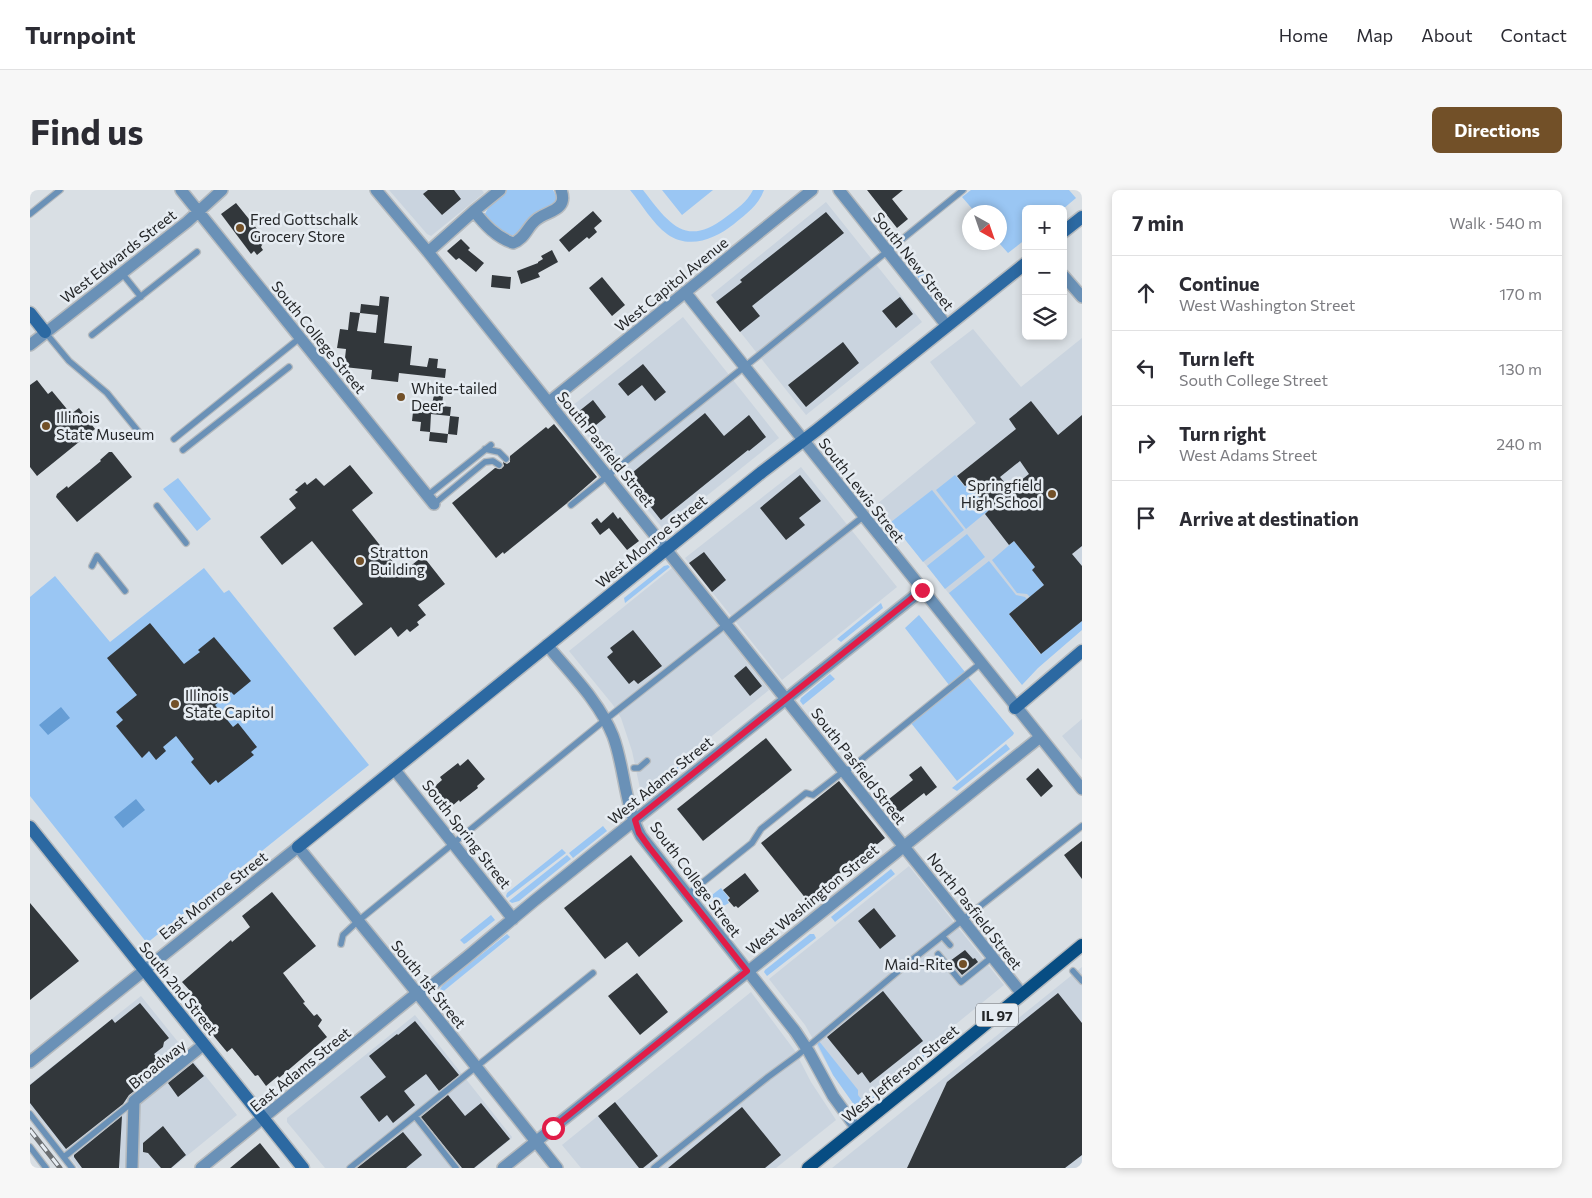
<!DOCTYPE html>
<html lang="en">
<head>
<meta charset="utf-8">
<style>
  body { margin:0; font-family:Commissioner,sans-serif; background:#f7f7f7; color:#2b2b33 }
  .controls { position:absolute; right:15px; top:15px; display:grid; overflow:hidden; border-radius:8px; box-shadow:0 2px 8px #0003 }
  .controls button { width:45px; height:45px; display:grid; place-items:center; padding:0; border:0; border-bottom:1px solid #e1e1e2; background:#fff; color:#2b2b33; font:25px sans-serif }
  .compass { position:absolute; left:932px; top:15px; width:45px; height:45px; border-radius:50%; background:#fff; box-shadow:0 2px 8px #0003; rotate:140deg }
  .stop { position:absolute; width:15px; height:15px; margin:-11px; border:4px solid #e11d48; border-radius:50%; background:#fff }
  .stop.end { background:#e11d48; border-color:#fff; box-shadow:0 1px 5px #0008 }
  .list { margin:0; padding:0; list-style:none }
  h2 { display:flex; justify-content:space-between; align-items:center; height:65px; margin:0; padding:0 20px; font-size:21px }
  h2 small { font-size:16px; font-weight:400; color:#7c7c81 }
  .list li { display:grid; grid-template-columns:32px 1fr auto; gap:15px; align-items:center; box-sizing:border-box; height:75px; padding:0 20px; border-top:1px solid #e1e1e2 }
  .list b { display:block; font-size:19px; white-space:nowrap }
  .list p { margin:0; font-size:16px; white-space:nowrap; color:#7c7c81 }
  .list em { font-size:16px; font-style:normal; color:#7c7c81 }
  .icon { flex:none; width:28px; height:28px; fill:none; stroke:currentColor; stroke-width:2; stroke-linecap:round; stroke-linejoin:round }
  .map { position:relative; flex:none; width:1052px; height:978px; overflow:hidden; border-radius:8px }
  header { display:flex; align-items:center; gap:30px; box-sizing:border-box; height:70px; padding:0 25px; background:#fff; border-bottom:1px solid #e1e1e2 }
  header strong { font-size:24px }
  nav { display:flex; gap:28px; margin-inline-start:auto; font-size:18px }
  .intro { display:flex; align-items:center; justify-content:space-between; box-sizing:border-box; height:120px; padding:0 30px }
  h1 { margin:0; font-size:35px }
  .button { padding:12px 22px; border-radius:8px; background:#725028; color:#fff; font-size:18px; font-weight:700 }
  main { display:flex; gap:30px; padding:0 30px }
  aside { flex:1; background:#fff; border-radius:8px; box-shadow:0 2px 8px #0003 }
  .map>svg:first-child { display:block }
</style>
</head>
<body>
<header>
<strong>Turnpoint</strong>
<nav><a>Home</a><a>Map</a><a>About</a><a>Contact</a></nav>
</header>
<div class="intro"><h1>Find us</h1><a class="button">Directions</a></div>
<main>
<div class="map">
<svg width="1052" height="978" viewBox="0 0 1052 978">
  <rect width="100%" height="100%" fill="#d9dfe4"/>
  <path fill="#cad4df" d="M359,0H452L454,3L401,46L397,44Z
    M796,12L892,132L776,225L681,105Z
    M653,127L749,248L634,340L537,220Z
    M943,139L991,197L1052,148V439L990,492L847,314L946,233L900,172Z
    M771,277L867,397L752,490L655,368Z
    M642,378L739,500L611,603L602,561L591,528L583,515L539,461Z
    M1052,529V570L1032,546Z
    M879,676L974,795L825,916L804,886L775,835L739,789Z
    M1052,777V973L1046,978H802Z
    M721,802L765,861L781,892L806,930L746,978H551L532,955Z
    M111,806L207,925L142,978H48L0,917V894Z
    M385,825L482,947L481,949L445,978H295L257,932V928Z"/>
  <path fill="#9ac6f3" d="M477,0H523C526,5 528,10 524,15C517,21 506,21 499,28C492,35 490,45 479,46L458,30L455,24L460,14Z
    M600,0H613C638,32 655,59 696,27C707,19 717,12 723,0H734C728,16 716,24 704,34C685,49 659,60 637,44C623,34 611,13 600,0Z
    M632,0H683L652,25Z
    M941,0H1039L1046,8L1033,19H996V49L978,63L969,53V22H945L932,7Z
    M881,64L919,111L912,117L873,69Z
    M925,285L935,297L938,294L959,320L936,339L906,300Z
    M148,288L181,329L167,341L133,299Z
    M902,300L934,340L893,372L861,332Z
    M937,344L955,367L915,399L897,376Z
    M984,351L1005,377L1002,380L1014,395L1000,407L997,404L987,403L962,370Z
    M959,371L986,405L995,407L997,409L979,424L1010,464L1052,431V440L1008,478L992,495L919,403Z
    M638,375L640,377L595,413L594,408L634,376Z
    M174,378L194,403L199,400L339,575L117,753L0,606V407L25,386L80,452Z
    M851,413L853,418L811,452L807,449Z
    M889,425L935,482L919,495L875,438Z
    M800,484L805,489L773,515L770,511L771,508Z
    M938,487L984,543L983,545L927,591L881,533Z
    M976,554L980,559L927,601L922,598Z
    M672,557L675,561L613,612L612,606Z
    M573,636L577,641L543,668L539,663Z
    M532,659L536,663L477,708L476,706L477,703Z
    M537,665L541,669L489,711L482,713L479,711Z
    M861,679L865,684L805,732L801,727Z
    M691,698L699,708L697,710L699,713L684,721L669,701L671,700L678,708Z
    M461,725L465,730L436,753L434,754L430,750Z
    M477,744L480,747L410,804L408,802L413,795Z
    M780,744H784L786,748L737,786L734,782L735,780Z
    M789,851L828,900V905L832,910L825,916L803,885L787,853Z
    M908,852L909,856L832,917L827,919L826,918Z"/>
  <path fill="#659dd5" d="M31,517L40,528L18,545L9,535Z
    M106,609L115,620L93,638L84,627Z"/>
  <path fill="#32373b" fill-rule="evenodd" d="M398,0H424L431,9L412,25L393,4Z
    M837,0H873L862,9L878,29L867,38Z
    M206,13L235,49L231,57L233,60L227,65L224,61L221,64L191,24Z
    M563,21L572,31L564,38L567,42L559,49L557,47L539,62L529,50Z
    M796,22L814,43L722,116L730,126L710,142L686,112L712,92L710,90Z
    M431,49L440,58L438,60L454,73L446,82L429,68L426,70L417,61Z
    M522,60L528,72L508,83L510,87L491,94L487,81L508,73V72L513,69L511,66Z
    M462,85L481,87L480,99L461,97Z
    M572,87L595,115L582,126L559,98Z
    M350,106L359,107L354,153L382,156L380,175L397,177L399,168L408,169L407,178L416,179L415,188L369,183L368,192L341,189L342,180L314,177L316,159L307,158L310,139L318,140L320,122L330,123L331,114L349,116ZM330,123L348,125L346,143L327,141Z
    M870,107L883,124L866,138L852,121Z
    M813,152L829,173L776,217L758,195Z
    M613,174L636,202L625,211L612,195L598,206L588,194Z
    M7,190L18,204L22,201L41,224L49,218L65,239L7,286L0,277V195Z
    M404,205L413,206L412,216L421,217L420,226L429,227L427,245L418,244L417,253L399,251L400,242L390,241L391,232L382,231L383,222L392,223L393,213L402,214ZM401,224L420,226L418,244L400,242Z
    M563,210L576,227L561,239L548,222Z
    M1001,211L1028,245L1052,225V356L1042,364L1052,376V431L1011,464L979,424L1014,395L1002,380L1005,377L984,351L979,355L955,324L959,320L938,294L935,296L927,286L986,239L979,229ZM990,271L999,284L980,299L970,287Z
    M675,223L694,246L719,225L736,247L719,261L718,260L631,330L597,287Z
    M524,234L567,287L536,314L474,364L473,362L466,368L422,313L465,278L471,279L474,276L473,272L477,274L480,272V266L516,237L518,239Z
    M79,262H82L102,287L47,332L26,307L27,304L37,296L38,298L71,271L70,270Z
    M320,275L343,303L322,320L372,383L393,366L415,394L388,415L396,425L387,432L389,435L380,442L377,439L368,447L361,437L325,466L303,438L333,414L282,351L252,375L230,347L266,318L259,309L268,302L265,300L275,292L277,295L286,288L294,296Z
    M770,285L791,311L769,328L775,335L756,350L730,318Z
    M583,322L588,329L590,327L609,351L597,360L579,338L570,345L561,333L567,328L571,333Z
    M674,362L696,390L682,402L659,373Z
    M120,433L154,474L170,462L168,460L184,447L221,491L204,505L201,502L185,515L203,537L208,533L227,557L221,562L224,565L188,593L186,590L180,595L161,572L164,569L146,546L133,557L136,561L126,570L119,561L112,568L86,536L93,530L86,522L107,505L77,468Z
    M603,440L632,476L608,494L604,490L599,494L577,467L583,462L580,458Z
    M716,476L732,496L720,506L704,486Z
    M736,548L762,580L673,651L647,619Z
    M438,569L455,589L447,596L448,598L430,612L429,610L421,617L404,597L412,590L410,587L428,573L430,576Z
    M891,576L907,597L896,606L894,603L865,626L854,613L883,590L879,585Z
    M1008,578L1023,596L1011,607L996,589Z
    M809,591L855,648L777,710L731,653Z
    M1052,651V689L1034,665Z
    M601,665L653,731L609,767L597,752L575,769L534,718Z
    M715,683L729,701L708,718L706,716L704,717L698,710L700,708L693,700Z
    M242,702L286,756L253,783L275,812L273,813L284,826L287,824L292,830L288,836L297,847L249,888L248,886L236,896L228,885L225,886L202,858L197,862L177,838L182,833L160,805L162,803L152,792L201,750L202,752L220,737L212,726Z
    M0,713L49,771L0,810Z
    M844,718L866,746L850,759L828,731Z
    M935,760L943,769L945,768L948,772L932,785L920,771Z
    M607,783L638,822L610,845L578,806Z
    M853,801L893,851L840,893L832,882L828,885L797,847Z
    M1028,803L1052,833V965L1035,978H877L917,892Z
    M110,813L139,848L134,852L133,857L124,864L132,875L124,881L126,884L99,905L93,914L36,959L0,913V895L82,829L85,833Z
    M385,831L429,885L409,901L396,884L374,901L385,915L363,933L357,925L349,932L330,907L356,887L339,866L367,844L368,845Z
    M163,873L174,886L148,907L138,893Z
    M418,905L435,926L451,913L480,949L444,978H432L391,927Z
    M585,912L628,966L613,978H609L568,926Z
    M712,917L751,965L735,978H638Z
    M92,926L89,978H52L44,967V965Z
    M133,936L156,965L141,978H131L118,963L113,962V953Z
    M373,942L392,965L376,978H327Z
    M230,953L250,978H200Z"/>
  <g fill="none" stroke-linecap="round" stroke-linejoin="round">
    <defs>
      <path id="lane" d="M0,24L30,0
        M91,82L111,107
        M15,142L39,171L77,203L112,246
        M62,145L167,62
        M144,249L271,147
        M455,259L469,262L476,269
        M153,260L259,177
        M397,306L461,255
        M404,314L455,272L463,271L469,275
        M541,315L728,166L933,0
        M127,316L156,353
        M62,376L67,366L95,401
        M604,578H609L617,571
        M657,705L722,653L731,639L776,603L783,605L814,581L821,578L951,473
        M912,746L920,755
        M311,754L313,745L328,731L575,530L834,326
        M908,764L931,792L962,767
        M1043,781L1052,791
        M0,924L42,978
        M385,926L426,978
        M0,957L16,978
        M34,967L104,911
        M320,978L563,783
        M624,978L738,887L768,865L883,769L1052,636"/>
      <path id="street" d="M151,0L404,314
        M346,0L398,62L992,804
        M809,0L917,136
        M444,21C455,35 466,47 483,53C495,49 497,37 506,30C516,21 539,21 531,0
        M398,62L444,21L470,0
        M1033,85L1052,107
        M655,102L1052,599
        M0,155L157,32L192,0
        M519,212L782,0
        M517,455C540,483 569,511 583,546C595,578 594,615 611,646L765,841L779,862L803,906L827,939
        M364,579L483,729
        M0,872L268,657L405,825L527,978
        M102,978L104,911L173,855
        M171,978L387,803L401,796L437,767L504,711L892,400
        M473,978L1009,548"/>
      <path id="secondary" d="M1033,42L1052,27
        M0,123L15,142
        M985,518L1052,461
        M0,637L273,978
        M268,657L732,282L787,240L996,73"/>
      <path id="primary" d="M778,978L901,879L1052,755"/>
    </defs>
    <use href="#lane" stroke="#b5babe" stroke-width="8"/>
    <use href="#street" stroke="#b5babe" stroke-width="14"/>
    <use href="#secondary" stroke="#b5babe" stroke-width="15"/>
    <use href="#primary" stroke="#b5babe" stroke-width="15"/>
    <use href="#lane" stroke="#6a91b7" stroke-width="5.5"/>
    <use href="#street" stroke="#6a91b7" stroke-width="11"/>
    <use href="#secondary" stroke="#2c69a2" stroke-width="12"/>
    <use href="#primary" stroke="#074d83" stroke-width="12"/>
    <defs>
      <path id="rail" d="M0,940L30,978"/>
    </defs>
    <use href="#rail" stroke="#6b6f72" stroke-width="5"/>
    <use href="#rail" stroke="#e6ecf2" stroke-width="3" stroke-dasharray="9" stroke-linecap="butt"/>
  </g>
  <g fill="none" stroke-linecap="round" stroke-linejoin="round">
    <path stroke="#e11d48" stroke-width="6" d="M523,938L717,781L619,657L609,643L605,630L892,400"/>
  </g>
  <g fill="#725028" stroke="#e6ecf2" stroke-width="2">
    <circle cx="210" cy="38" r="5"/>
    <circle cx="371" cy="207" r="5"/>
    <circle cx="16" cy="236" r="5"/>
    <circle cx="1022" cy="304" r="5"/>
    <circle cx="330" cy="371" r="5"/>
    <circle cx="145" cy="514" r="5"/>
    <circle cx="933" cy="774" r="5"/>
  </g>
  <g text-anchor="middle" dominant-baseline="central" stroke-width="5" stroke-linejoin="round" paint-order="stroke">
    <rect fill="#e6ecf2" stroke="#5e6165" stroke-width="1" x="946" y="813.5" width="42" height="23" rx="4"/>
    <g font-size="14" font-weight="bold" fill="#242628">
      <text x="967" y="825">IL 97</text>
    </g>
    <g font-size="15" fill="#242628" stroke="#e6ecf2" text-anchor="start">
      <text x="220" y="29">Fred Gottschalk<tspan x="220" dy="17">Grocery Store</tspan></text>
      <text x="381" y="198">White-tailed<tspan x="381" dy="17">Deer</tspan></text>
      <text x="26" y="227">Illinois<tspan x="26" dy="17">State Museum</tspan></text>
      <text x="1012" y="295" text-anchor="end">Springfield<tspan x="1012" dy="17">High School</tspan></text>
      <text x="340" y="362">Stratton<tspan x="340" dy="17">Building</tspan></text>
      <text x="155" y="505">Illinois<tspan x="155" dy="17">State Capitol</tspan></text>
      <text x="923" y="774" text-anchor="end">Maid-Rite</text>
    </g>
    <g font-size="15" fill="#242628" stroke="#e6ecf2">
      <text transform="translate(88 66) rotate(-38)">West Edwards Street</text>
      <text transform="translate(884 71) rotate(52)">South New Street</text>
      <text transform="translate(641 94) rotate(-39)">West Capitol Avenue</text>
      <text transform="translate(289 147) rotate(51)">South College Street</text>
      <text transform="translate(576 259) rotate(51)">South Pasfield Street</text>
      <text transform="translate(832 300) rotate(52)">South Lewis Street</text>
      <text transform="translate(621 351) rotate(-39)">West Monroe Street</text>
      <text transform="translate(829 576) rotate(52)">South Pasfield Street</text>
      <text transform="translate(630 590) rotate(-39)">West Adams Street</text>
      <text transform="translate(437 644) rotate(52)">South Spring Street</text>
      <text transform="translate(666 689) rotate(53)">South College Street</text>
      <text transform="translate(183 705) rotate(-38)">East Monroe Street</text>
      <text transform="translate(782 709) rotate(-39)">West Washington Street</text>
      <text transform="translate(945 721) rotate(52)">North Pasfield Street</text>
      <text transform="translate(399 794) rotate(51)">South 1st Street</text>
      <text transform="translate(149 798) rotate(51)">South 2nd Street</text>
      <text transform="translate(127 874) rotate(-39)">Broadway</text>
      <text transform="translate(270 879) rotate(-39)">East Adams Street</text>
      <text transform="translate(870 883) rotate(-39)">West Jefferson Street</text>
    </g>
  </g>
</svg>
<div class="controls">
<button>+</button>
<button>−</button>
<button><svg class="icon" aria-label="layers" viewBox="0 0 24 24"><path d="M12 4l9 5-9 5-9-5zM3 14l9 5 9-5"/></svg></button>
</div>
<svg class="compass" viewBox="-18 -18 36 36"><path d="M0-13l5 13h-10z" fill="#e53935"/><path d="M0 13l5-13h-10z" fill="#7c7c81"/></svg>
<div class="stop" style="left:523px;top:938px"></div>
<div class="stop end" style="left:892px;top:400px"></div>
</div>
<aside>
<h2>7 min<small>Walk · 540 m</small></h2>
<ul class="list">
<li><svg class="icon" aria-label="ahead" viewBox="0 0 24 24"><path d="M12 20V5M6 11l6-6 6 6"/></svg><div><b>Continue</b><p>West Washington Street</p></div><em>170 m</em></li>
<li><svg class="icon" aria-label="left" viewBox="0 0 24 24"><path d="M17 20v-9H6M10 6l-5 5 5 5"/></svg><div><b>Turn left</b><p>South College Street</p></div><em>130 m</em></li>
<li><svg class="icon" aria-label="right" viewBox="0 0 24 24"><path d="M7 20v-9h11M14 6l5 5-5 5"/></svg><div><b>Turn right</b><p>West Adams Street</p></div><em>240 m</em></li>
<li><svg class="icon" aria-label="arrive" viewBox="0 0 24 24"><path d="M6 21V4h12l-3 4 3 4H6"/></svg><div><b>Arrive at destination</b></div></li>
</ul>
</aside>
</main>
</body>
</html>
